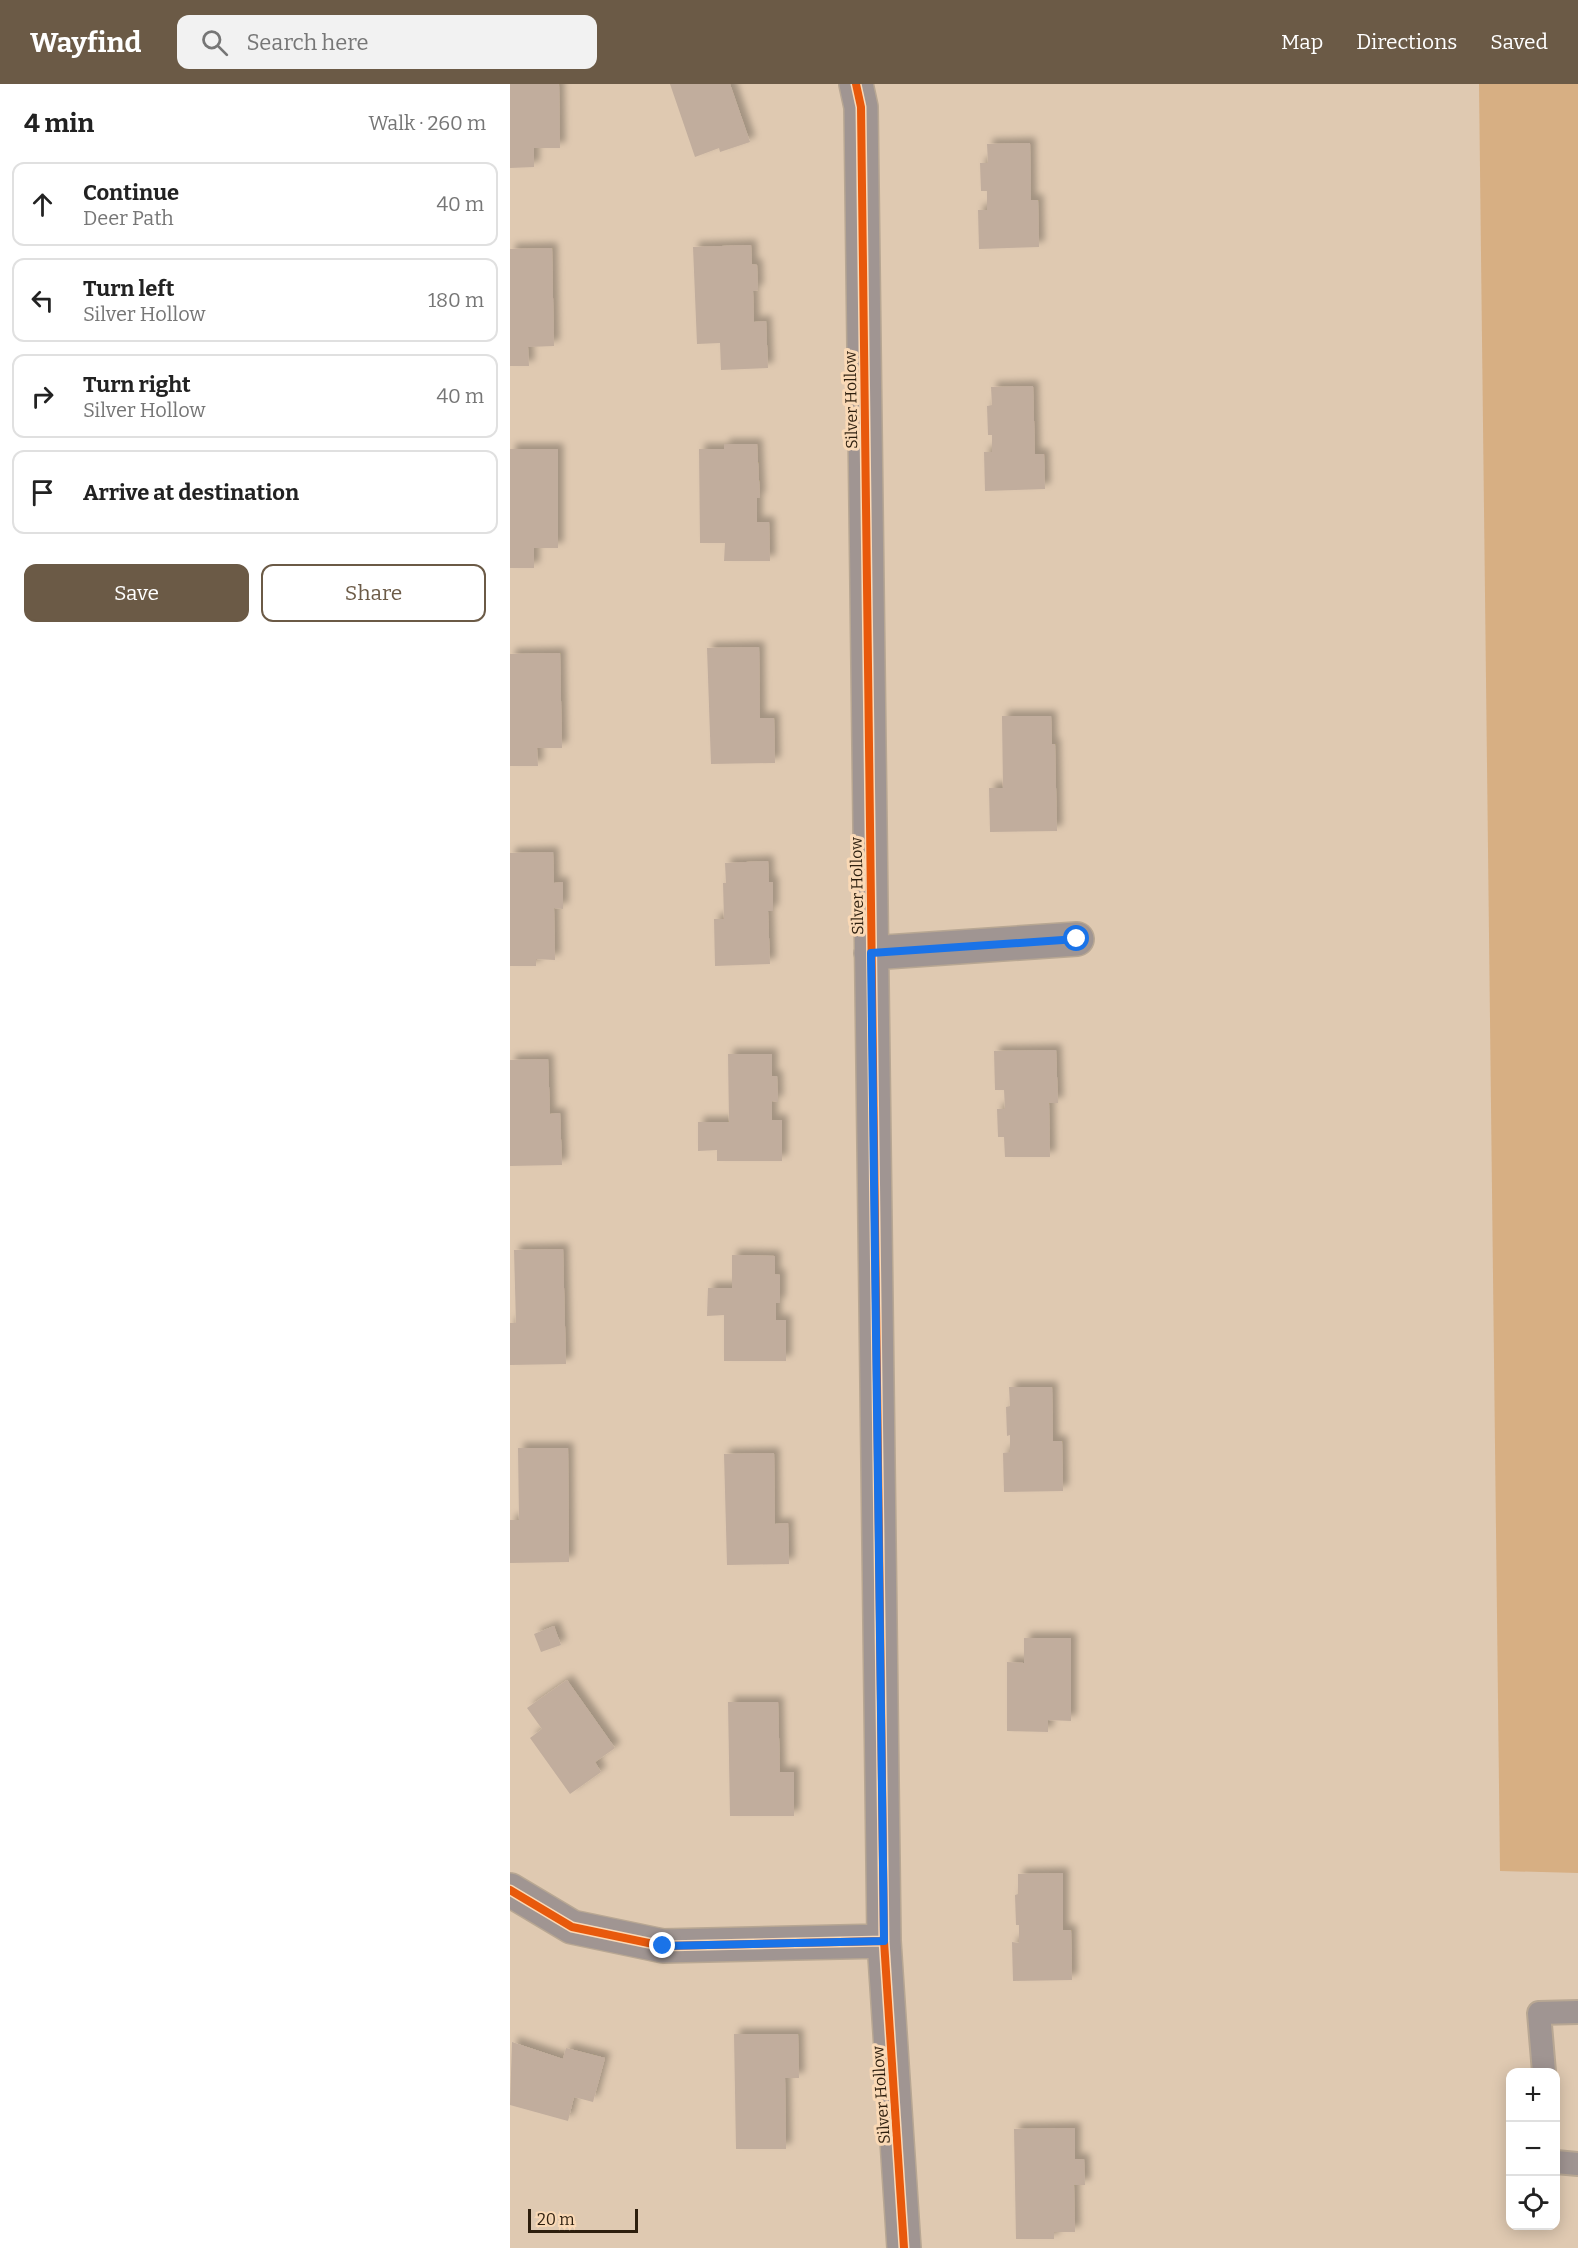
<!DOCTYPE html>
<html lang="en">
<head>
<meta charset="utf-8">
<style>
  body { margin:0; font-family:Bitter,serif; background:#f2f2f2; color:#222 }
  .controls { position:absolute; right:18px; bottom:18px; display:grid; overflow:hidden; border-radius:12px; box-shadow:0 3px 15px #0003 }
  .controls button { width:54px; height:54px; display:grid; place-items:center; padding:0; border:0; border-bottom:2px solid #e0e0e0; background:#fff; color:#222; font:30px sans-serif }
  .scale { position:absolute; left:18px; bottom:15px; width:110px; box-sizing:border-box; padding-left:6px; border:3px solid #2d1e0d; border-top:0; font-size:16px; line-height:21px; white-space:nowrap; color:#2d1e0d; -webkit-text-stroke:4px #fad9b6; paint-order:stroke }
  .stop { position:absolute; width:18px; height:18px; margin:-14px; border:4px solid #1a73e8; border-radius:50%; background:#fff }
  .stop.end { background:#1a73e8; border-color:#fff; box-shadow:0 2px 6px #0008 }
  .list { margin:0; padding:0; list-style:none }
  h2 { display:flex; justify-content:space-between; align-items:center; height:78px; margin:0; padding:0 24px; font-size:26px }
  h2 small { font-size:20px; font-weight:400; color:#767676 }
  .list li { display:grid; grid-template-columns:39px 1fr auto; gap:18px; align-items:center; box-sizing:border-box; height:84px; margin:0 12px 12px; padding:0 12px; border:2px solid #e0e0e0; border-radius:12px }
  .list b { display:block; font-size:22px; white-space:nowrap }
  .list p { margin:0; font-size:20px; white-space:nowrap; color:#767676 }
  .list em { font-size:20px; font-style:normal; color:#767676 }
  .actions { display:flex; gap:12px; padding:18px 24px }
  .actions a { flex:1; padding:14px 0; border:2px solid #6b5a46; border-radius:12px; text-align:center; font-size:21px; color:#6b5a46 }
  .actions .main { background:#6b5a46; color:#fff }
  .icon { flex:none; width:33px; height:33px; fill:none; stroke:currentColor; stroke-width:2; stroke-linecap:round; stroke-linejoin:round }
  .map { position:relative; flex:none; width:1068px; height:2164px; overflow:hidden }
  header { display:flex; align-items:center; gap:36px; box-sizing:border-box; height:84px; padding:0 30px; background:#6b5a46; color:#fff }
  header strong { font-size:28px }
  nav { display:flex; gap:33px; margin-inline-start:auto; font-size:21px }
  .search { width:420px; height:54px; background:#f2f2f2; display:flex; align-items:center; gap:15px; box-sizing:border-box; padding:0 21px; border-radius:12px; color:#767676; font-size:22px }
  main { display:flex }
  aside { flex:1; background:#fff }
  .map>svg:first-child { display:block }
</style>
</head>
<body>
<header>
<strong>Wayfind</strong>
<div class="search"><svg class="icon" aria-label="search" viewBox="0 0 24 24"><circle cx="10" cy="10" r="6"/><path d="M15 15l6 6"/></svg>Search here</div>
<nav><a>Map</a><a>Directions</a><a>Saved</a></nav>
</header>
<main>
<aside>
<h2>4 min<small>Walk · 260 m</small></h2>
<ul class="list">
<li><svg class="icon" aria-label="ahead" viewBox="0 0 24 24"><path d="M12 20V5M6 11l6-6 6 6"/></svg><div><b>Continue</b><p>Deer Path</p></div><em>40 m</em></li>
<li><svg class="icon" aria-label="left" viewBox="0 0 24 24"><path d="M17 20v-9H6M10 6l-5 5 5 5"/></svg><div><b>Turn left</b><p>Silver Hollow</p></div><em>180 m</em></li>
<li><svg class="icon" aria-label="right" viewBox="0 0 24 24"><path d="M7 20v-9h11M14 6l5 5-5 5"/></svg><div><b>Turn right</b><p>Silver Hollow</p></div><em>40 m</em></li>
<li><svg class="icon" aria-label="arrive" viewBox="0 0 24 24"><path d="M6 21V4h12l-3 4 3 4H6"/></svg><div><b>Arrive at destination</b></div></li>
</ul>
<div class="actions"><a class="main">Save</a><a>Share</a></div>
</aside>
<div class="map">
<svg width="1068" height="2164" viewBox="0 0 1068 2164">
  <defs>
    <filter id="shadow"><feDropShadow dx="5.5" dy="-5.5" stdDeviation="3" flood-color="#0004"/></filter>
  </defs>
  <rect width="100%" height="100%" fill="#dfc9b1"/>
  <path fill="#d7af83" d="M969,0H1068V1789L990,1787Z"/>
  <path fill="#c1ad9d" filter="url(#shadow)" d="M0,0H49L50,64H24V83L0,84Z
    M160,0H220L240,58L210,68L209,64L185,73Z
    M520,59L521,116H528L529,163L469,165L468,126H477V107H471L470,79H478L477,60Z
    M241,161L242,180L247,181L248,206L243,207L244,238L256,237L258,284L211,286L210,259L187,260L183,163Z
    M42,164L44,262L18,263L19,282H0V165Z
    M523,302L525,370H534L535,405L475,407L474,368H482V351H478L477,322L482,321L481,303Z
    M214,360H247L250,414H247V438H259L260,477H214L215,459H190L189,365H214Z
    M0,365H48V464H24V484H0Z
    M249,563L250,634H264L265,679L201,680L197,564Z
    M50,569L52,664H27L28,682H0V570Z
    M492,632H541L542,660H545L547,747L480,748L479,704H493Z
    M43,768L44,799L53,798V825L44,824L45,876L26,875V882H0V769Z
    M258,777L259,798H263V827H258L260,880L205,882L204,835H214L213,799H216L215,779Z
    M546,966L548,1019H539L540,1073H495L494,1053H488L487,1025H495L494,1006H485L484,967Z
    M218,970H262V992H267L268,1018L262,1017V1036H272V1077H207V1066L188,1067V1038H219Z
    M38,975L40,1030L50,1029L52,1081L0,1082V976Z
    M53,1165L56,1280L0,1281V1239H6L4,1166Z
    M222,1171L265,1172V1190L270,1191V1219H266V1236H276V1277H214V1231L197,1232L198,1204H222Z
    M499,1303H542L543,1357H552L553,1407L494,1408L493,1369L500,1368V1351L497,1352L496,1323L500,1322Z
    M8,1364H58L59,1478L0,1479V1436H9Z
    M264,1369L265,1440L278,1439L279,1480L217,1481L214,1370Z
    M44,1542L51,1561L31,1568L24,1550Z
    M514,1554H561V1637L538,1636V1648L497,1647V1578L514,1579Z
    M57,1596L105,1664L85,1678L91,1688L60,1710L20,1654L32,1645L17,1624Z
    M218,1618H268L270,1688H284V1732H220Z
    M553,1789V1846H561L562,1896L503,1897L502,1858L509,1859V1841H506L505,1811L508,1810V1790Z
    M224,1950H288L289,1994H275L276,2065H226Z
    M2,1958L53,1975L56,1964L95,1974L83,2018L64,2013L58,2037L0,2021Z
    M565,2044V2075H574L575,2101H564L565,2148H544V2155H506L504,2045Z"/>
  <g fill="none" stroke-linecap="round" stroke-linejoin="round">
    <defs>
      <path id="service" d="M1034,1988L1029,1929L1068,1928
        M1046,2078L1068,2080"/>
      <path id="minor" d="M346,0L351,23L374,1857L394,2164
        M361,869L567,855
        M0,1806L62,1843L153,1862L374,1857"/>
    </defs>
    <use href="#service" stroke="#b8a793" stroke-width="26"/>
    <use href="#minor" stroke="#b8a793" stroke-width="36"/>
    <use href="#service" stroke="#a09592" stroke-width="22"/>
    <use href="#minor" stroke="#a09592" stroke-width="33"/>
    <defs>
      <path id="cycleway" d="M346,0L351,23L374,1857L394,2164
        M0,1806L62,1843L153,1862L374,1857"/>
    </defs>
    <use href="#cycleway" stroke="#fad9b6" stroke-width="11"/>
    <use href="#cycleway" stroke="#e8590c" stroke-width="8"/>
  </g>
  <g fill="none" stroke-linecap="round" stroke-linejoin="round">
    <path stroke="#1a73e8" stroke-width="8" d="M153,1862L374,1857L361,869L567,855"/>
  </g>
  <g text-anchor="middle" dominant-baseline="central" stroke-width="6" stroke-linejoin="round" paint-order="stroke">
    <g font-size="16" fill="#2d1e0d" stroke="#fad9b6">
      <text transform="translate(341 316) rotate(-91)">Silver Hollow</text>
      <text transform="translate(347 802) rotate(-91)">Silver Hollow</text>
      <text transform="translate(371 2011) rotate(-94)">Silver Hollow</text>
    </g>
  </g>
</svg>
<div class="controls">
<button>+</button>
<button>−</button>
<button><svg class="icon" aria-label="locate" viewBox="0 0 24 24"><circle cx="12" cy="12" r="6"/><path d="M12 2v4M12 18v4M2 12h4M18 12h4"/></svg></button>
</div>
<div class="scale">20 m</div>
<div class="stop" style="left:567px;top:855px"></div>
<div class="stop end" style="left:153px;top:1862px"></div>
</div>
</main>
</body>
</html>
